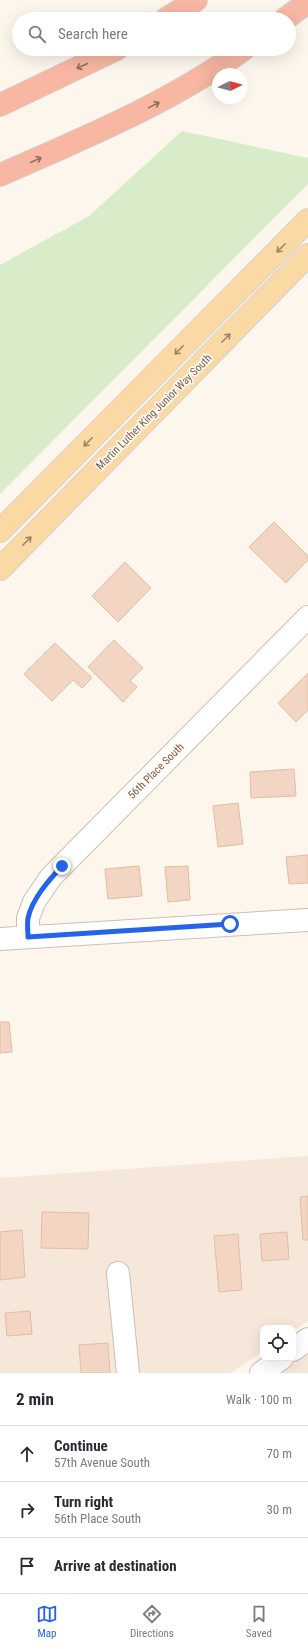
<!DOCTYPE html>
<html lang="en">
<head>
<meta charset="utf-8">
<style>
  body { margin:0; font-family:"Roboto Condensed",sans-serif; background:#f7f7f7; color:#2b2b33 }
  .controls { position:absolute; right:12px; bottom:12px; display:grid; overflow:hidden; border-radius:8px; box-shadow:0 4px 16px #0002 }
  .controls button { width:36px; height:36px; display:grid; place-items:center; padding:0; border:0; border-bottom:1px solid #e1e1e2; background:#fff; color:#2b2b33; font:20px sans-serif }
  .compass { position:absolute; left:212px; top:68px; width:36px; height:36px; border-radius:50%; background:#fff; box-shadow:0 4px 16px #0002; rotate:85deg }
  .stop { position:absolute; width:12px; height:12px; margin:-9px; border:3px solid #2563eb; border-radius:50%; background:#fff }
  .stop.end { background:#2563eb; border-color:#fff; box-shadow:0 1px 4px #0008 }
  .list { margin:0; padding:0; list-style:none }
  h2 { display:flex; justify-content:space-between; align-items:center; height:52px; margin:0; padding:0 16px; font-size:17px }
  h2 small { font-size:13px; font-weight:400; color:#7c7c81 }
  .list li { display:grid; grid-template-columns:26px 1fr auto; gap:12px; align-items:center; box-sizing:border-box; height:56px; padding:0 16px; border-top:1px solid #e1e1e2 }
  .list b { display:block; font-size:15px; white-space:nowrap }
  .list p { margin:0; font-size:13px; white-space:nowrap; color:#7c7c81 }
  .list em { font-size:13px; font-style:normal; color:#7c7c81 }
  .icon { flex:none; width:22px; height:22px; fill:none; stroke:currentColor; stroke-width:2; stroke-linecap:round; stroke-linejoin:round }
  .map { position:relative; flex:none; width:308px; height:1373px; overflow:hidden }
  .search { position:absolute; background:#fff; box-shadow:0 4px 16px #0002; left:12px; right:12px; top:12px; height:44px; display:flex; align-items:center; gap:10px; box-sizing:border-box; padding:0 14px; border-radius:22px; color:#7c7c81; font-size:15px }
  .sheet { height:220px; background:#fff }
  nav { display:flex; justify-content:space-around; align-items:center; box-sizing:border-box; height:56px; border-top:1px solid #e1e1e2; background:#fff; font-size:11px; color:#7c7c81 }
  nav a { display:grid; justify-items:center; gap:2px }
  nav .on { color:#2563eb }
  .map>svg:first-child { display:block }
</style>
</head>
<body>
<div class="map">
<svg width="308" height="1373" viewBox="0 0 308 1373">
  <rect width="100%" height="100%" fill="#fdf6ec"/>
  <path fill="#f5e8da" d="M308,1156V1321L293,1331V1328H263V1351L231,1373H0V1178Z
    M308,1354V1373H279Z"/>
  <path fill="#d8ecc9" d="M182,131L308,158V184L0,494V265L89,216Z"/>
  <path fill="#f3d5c3" stroke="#e6bba3" d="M274,522L308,556V560L286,583L249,547Z
    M125,562L151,588L118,622L92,596Z
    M114,640L143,668L130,681L137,687L123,702L88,667Z
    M55,643L92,678L82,688L73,680L52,701L24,674Z
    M308,673V710L296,722L278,703Z
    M294,769L296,796L251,798L250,772Z
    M238,803L243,844L218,847L213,806Z
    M308,855V883L289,884L286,857Z
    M139,866L142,896L108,899L105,869Z
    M188,866L190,900L168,902L165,867Z
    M0,1022H9L12,1052L0,1053Z
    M308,1196V1240H303L300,1197Z
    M42,1212L89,1213L88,1249L41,1248Z
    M22,1230L25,1277L0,1280V1232Z
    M287,1232L289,1259L262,1261L260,1234Z
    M238,1234L242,1290L219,1292L214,1236Z
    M30,1311L32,1334L7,1336L5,1313Z
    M108,1343L110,1373H81L79,1345Z"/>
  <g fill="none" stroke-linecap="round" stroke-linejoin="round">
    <defs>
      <path id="minor" d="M28,937V918L34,902L51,877L308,617
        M0,939L308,920
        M118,1273L128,1373
        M293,1350L308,1339
        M261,1373L282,1358"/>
      <path id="major" d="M0,531L308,220
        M0,569L308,255"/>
      <path id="highway" d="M166,19L196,0
        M285,19L308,2
        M0,105L117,49
        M0,175C84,138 170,103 244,49"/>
    </defs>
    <use href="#minor" stroke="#d1beb0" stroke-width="24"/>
    <use href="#major" stroke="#dad1cd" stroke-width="24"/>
    <use href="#highway" stroke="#dad1cd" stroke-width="24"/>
    <use href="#minor" stroke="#fff" stroke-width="22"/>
    <use href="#major" stroke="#fbd9a5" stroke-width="22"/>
    <use href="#highway" stroke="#f7b7a3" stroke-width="22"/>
  </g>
  <defs><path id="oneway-shaft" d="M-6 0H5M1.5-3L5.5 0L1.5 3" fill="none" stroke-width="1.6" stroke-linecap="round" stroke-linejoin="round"/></defs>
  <g stroke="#936e5e">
    <use href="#oneway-shaft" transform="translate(82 66) rotate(155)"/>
    <use href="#oneway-shaft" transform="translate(154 105) rotate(-26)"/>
    <use href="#oneway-shaft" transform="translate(36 160) rotate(-24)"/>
  </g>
  <g stroke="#a18267">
    <use href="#oneway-shaft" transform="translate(281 248) rotate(135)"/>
    <use href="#oneway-shaft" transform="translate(226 338) rotate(-45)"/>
    <use href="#oneway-shaft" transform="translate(179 350) rotate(135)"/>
    <use href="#oneway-shaft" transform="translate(88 442) rotate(135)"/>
    <use href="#oneway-shaft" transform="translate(27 541) rotate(-45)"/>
  </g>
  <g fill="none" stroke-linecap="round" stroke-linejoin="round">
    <path stroke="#2563eb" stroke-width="5" d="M62,866C49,880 32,899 28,918C27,924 28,931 28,937L230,924"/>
  </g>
  <g text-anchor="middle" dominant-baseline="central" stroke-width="3.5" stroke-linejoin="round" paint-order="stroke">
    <g font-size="11" fill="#7a5c4d" stroke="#fffaf3">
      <text transform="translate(154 412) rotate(-45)">Martin Luther King Junior Way South</text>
      <text transform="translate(156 771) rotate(-45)">56th Place South</text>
    </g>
  </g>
</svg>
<div class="controls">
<button><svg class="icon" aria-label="locate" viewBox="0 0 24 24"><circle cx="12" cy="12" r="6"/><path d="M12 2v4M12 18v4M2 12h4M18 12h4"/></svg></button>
</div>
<svg class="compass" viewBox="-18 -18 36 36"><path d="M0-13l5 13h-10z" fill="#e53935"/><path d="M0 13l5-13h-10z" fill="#7c7c81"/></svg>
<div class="stop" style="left:230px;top:924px"></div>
<div class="stop end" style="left:62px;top:866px"></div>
<div class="search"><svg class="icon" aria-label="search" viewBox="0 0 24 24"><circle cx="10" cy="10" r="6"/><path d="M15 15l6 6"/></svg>Search here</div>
</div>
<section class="sheet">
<h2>2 min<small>Walk · 100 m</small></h2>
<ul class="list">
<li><svg class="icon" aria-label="ahead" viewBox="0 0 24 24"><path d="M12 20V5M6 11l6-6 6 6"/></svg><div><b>Continue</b><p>57th Avenue South</p></div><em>70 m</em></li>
<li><svg class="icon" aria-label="right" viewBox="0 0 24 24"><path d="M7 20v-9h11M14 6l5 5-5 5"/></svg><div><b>Turn right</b><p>56th Place South</p></div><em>30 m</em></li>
<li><svg class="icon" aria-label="arrive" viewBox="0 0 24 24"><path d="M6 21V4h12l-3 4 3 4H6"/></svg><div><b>Arrive at destination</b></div></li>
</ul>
</section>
<nav>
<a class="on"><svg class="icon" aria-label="map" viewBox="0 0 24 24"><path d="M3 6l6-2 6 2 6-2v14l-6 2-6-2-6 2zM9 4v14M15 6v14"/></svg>Map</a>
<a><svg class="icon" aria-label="directions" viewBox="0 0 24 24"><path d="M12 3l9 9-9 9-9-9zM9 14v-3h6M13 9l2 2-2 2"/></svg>Directions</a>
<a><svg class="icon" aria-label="saved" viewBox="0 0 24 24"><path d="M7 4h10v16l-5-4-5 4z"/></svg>Saved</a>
</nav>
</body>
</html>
